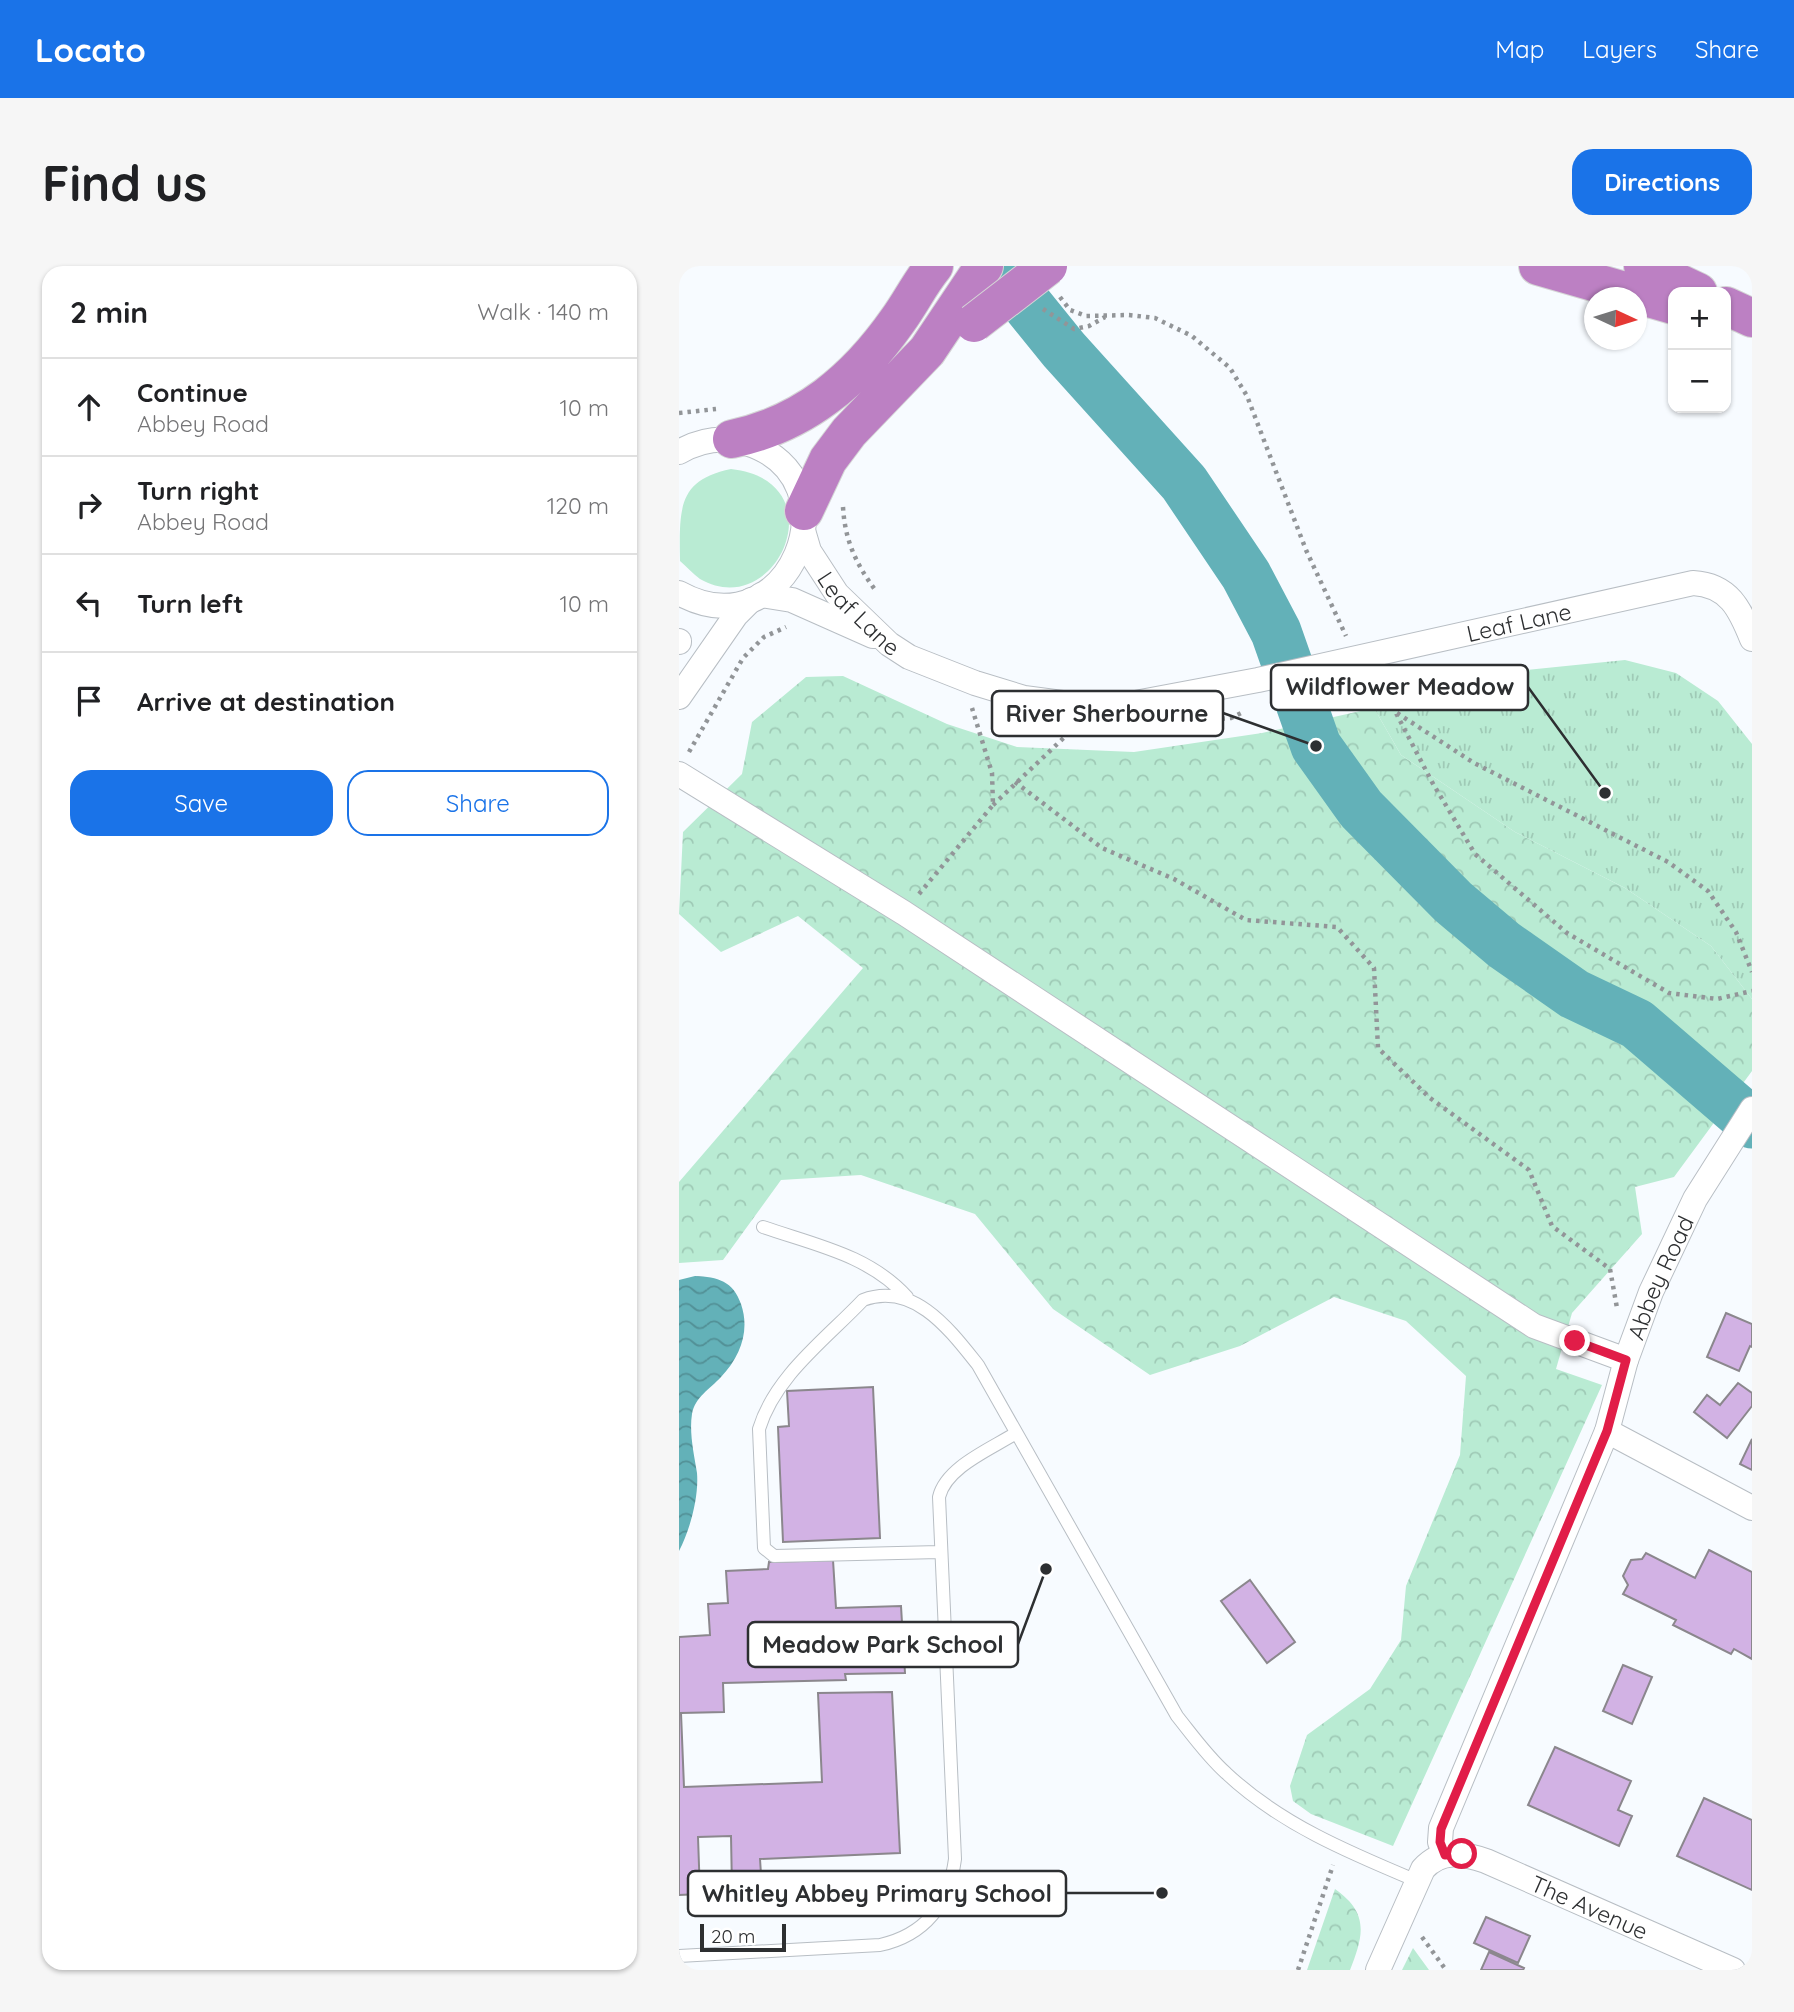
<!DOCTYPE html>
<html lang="en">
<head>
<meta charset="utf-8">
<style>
  body { margin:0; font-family:Quicksand,sans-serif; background:#f6f6f6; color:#202124 }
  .controls { position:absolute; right:21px; top:21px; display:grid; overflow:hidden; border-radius:14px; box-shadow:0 2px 5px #0004 }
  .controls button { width:63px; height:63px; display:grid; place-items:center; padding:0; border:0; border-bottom:2px solid #e0e0e0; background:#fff; color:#202124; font:35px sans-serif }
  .compass { position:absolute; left:905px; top:21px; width:63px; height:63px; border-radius:50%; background:#fff; box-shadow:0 2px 5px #0004; rotate:94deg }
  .scale { position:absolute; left:21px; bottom:18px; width:86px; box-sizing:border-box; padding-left:7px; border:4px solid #2d2f31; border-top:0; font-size:19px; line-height:24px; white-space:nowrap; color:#2d2f31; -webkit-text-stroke:5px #fff; paint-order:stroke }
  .stop { position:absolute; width:21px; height:21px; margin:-16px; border:5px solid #e11d48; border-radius:50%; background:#fff }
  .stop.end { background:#e11d48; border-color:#fff; box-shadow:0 2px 7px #0008 }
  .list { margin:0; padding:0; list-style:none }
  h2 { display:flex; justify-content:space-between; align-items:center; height:91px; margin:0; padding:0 28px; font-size:30px }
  h2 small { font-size:23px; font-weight:400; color:#757577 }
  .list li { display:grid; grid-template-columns:46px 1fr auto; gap:21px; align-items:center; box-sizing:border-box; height:98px; padding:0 28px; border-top:2px solid #e0e0e0 }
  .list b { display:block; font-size:26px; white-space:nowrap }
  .list p { margin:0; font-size:23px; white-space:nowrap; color:#757577 }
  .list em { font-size:23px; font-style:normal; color:#757577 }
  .actions { display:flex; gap:14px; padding:21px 28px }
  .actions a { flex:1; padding:16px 0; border:2px solid #1a73e8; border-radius:21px; text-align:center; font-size:24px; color:#1a73e8 }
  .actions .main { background:#1a73e8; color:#fff }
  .icon { flex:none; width:38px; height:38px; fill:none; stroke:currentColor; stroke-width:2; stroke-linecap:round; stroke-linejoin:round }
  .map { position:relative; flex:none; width:1073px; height:1704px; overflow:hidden; border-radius:21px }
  header { display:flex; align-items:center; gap:42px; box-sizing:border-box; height:98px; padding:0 35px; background:#1a73e8; color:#fff }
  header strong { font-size:33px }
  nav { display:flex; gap:38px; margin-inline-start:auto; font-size:24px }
  .intro { display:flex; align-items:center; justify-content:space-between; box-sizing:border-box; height:168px; padding:0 42px }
  h1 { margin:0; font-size:49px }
  .button { padding:18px 32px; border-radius:21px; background:#1a73e8; color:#fff; font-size:24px; font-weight:700 }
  main { display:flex; gap:42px; padding:0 42px }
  aside { flex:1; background:#fff; border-radius:21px; box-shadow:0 2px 5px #0004 }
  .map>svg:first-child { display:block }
</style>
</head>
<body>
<header>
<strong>Locato</strong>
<nav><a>Map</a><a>Layers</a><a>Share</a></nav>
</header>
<div class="intro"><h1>Find us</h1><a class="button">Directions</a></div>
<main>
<aside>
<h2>2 min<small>Walk · 140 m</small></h2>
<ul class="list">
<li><svg class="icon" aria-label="ahead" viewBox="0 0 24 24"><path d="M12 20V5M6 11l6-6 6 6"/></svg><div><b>Continue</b><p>Abbey Road</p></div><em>10 m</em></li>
<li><svg class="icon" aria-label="right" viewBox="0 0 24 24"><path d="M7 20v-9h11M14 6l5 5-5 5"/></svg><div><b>Turn right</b><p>Abbey Road</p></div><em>120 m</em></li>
<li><svg class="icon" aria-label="left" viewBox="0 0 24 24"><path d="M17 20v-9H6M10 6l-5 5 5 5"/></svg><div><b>Turn left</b></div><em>10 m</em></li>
<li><svg class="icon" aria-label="arrive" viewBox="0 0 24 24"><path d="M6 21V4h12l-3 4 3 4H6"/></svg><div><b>Arrive at destination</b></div></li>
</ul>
<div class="actions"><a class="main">Save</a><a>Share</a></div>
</aside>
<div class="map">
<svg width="1073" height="1704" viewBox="0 0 1073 1704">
  <defs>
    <pattern id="forest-crowns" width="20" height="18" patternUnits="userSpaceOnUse" patternTransform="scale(1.75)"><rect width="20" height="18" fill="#b9ebd3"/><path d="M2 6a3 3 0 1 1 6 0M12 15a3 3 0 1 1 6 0" fill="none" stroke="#9fcab6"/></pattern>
    <pattern id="park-tufts" width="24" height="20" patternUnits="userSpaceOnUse" patternTransform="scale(1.75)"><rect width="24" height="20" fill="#b9ebd3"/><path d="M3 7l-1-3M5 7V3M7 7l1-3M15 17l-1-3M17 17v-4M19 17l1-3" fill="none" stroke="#9fcab6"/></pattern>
    <pattern id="water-waves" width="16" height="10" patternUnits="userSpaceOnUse" patternTransform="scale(1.75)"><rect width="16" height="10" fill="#63b1b8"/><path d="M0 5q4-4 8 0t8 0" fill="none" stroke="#529096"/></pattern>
  </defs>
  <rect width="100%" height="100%" fill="#f7fbff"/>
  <path fill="#b9ebd3" d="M52,203C160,215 98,357 21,313C14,308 7,300 1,295C0,240 0,214 52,203Z"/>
  <path fill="url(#forest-crowns)" d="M164,410L268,458L338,481L455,486L583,467L695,442L722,489L836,566L946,622L1032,680L1073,733V805L995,911L956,921L963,968L893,1047L877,1103L923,1119L714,1580L632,1548L614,1535L611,1520L628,1469L691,1423L722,1374L727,1320L781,1189L787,1110L727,1055L655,1031L561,1080L471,1109L374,1043L296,948L182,909L102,914L44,994L0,997V916L184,702L119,650L42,686L0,648L4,566L63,508L73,456L127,411Z
    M656,1623C690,1647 685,1669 671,1704H628Z
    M734,1682L750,1704H723Z"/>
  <path fill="url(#park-tufts)" d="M946,394L997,407L1039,435L1073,478V733L1032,680L946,622L836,566L722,489L695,442L788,410Z"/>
  <path fill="url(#water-waves)" d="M16,1010C39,1011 54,1015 62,1038C71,1064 62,1090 42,1111C31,1123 16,1131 13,1148C10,1167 15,1188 18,1207C20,1231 11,1264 0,1285V1014Z"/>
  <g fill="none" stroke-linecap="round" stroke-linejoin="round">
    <path stroke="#63b1b8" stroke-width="51" d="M317,0L385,84L505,217L567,309L597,366L637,480L682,543L774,636L825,679L895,728L958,758L1073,857"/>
  </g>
  <path fill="#d2b2e4" stroke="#8b878d" stroke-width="2" d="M1047,1047L1073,1058V1081L1071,1080L1060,1105L1028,1091Z
    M1059,1117L1073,1127V1140L1048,1172L1015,1146L1028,1129L1041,1139Z
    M194,1121L201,1272L104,1276L99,1161L110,1160L108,1125Z
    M1073,1173V1204L1061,1198Z
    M1030,1284L1073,1306V1393L1055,1383L1052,1388L994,1359L997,1354L944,1328L949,1319L944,1310L952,1294L963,1293L967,1287L1016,1312Z
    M154,1294L157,1342L222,1340L226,1407L166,1408L167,1414L44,1417L45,1446L2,1447L5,1521L143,1516L139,1427L213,1426L221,1587L81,1593L83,1623H53L52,1570L19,1571L21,1628L0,1629V1371L31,1369L29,1338L49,1337L47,1305L89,1303L90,1296Z
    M571,1314L616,1376L588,1397L542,1335Z
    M944,1399L973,1411L953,1458L924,1445Z
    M876,1481L952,1515L939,1544L953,1550L940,1580L849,1539Z
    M1025,1532L1073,1554V1624L998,1590Z
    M807,1651L851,1670L839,1697L795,1677Z
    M810,1686L845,1702L844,1704H802Z"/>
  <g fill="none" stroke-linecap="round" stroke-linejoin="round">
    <defs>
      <path id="lane" d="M84,961C136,979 190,989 228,1031
        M260,1286L95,1290L85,1282L80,1163C96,1110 147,1073 184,1034C235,1015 271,1064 299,1099L498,1450C514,1470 528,1490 547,1507C601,1558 671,1587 738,1615
        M0,1690L201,1679C246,1669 270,1638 276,1593L260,1231C267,1201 312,1183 337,1167"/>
      <g id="street">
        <path d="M0,186C21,174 44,170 67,177C181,212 110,388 0,327"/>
        <path id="s1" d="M125,268L130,285L158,328L210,378L230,391L296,417L345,432L383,437L451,438L579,414L1014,317C1050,319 1061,343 1073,373"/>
        <path d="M82,329L113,334L194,370"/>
        <path d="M0,375V376"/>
        <path d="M0,431L57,349L72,334"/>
        <path d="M0,508L225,647L855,1060L947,1094"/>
        <path d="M928,1165L1073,1242"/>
        <path id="s2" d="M766,1589L761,1576L762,1562L928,1165L947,1094L972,1026L1016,933L1073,843"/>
        <path id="s3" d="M699,1704L744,1603C762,1583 784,1587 807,1595L1054,1704"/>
      </g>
      <path id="highway" d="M859,0L994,39
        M964,0L1019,26
        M1047,40L1073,52
        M53,173C125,158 177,114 219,54C232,36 241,17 255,0
        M125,245L149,194L170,166L248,85L305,0"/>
    </defs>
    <use href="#lane" stroke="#b8bec4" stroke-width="14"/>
    <use href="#street" stroke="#b8bec4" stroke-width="26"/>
    <use href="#highway" stroke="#d5d5d6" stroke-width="40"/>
    <path stroke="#929598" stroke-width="4.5" stroke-dasharray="3.5 5" stroke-linecap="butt" d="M381,31L391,44L407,50L450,49L476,52L513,70L551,102L568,130L627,284L667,370
      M364,43L395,63L410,60L426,51
      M0,147L37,143
      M164,241C166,275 177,298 197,325
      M691,414L717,447L753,516L796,588L888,667L990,727L1038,733L1073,725
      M718,447L795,497L989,596L1029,625L1057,666L1073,706
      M517,455L552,452L566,445
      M10,486L64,392L85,371L107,361
      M336,516L423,582L495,613L567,654L658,661L695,702L699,782L751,832L850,904L873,960L931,1003L938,1042
      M314,539L393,464
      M240,628L314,539L313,507L293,442
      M743,1671L767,1704
      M619,1704L654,1599"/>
    <use href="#lane" stroke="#fff" stroke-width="12"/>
    <use href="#street" stroke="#fff" stroke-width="24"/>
    <use href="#highway" stroke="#bc80c3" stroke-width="38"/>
    <defs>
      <path id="highway-bridge" d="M295,57L369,0"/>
    </defs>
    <use href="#highway-bridge" stroke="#d5d5d6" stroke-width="40" stroke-linecap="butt"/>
    <use href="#highway-bridge" stroke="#bc80c3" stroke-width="38"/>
  </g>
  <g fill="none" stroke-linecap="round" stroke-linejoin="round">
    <path stroke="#e11d48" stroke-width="9" d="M783,1588L766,1589L761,1576L762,1563L928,1165L947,1094L896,1075"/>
  </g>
  <g text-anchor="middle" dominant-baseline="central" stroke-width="5" stroke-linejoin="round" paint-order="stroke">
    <g font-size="23" fill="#2d2f31" stroke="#fff">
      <text stroke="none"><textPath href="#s1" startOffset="98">Leaf Lane</textPath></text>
      <text stroke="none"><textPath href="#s1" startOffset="791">Leaf Lane</textPath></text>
      <text stroke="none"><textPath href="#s2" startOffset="621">Abbey Road</textPath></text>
      <text stroke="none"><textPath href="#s3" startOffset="292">The Avenue</textPath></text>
    </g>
  </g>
  <path fill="none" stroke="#2d2f31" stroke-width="2.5" d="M926 527L849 421M637 480L544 447M367 1303L339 1378M483 1627L387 1627"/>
  <g fill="#2d2f31" stroke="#fff" stroke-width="2.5">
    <circle cx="926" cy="527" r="7"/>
    <circle cx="637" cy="480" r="7"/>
    <circle cx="367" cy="1303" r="7"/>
    <circle cx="483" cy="1627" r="7"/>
  </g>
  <g fill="#fff" stroke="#2d2f31" stroke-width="2.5">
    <rect x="592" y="399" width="257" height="45" rx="7"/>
    <rect x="313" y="425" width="231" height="45" rx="7"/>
    <rect x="69" y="1356" width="270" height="45" rx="7"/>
    <rect x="9" y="1605" width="378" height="45" rx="7"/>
  </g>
  <g font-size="24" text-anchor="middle" font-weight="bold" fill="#2d2f31">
    <text x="721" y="429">Wildflower Meadow</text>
    <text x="428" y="456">River Sherbourne</text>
    <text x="204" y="1387">Meadow Park School</text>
    <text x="198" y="1636">Whitley Abbey Primary School</text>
  </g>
</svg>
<div class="controls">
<button>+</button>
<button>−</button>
</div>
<svg class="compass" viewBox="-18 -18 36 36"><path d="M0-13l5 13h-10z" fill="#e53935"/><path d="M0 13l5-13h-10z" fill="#757577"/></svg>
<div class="scale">20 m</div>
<div class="stop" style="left:783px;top:1588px"></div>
<div class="stop end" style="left:896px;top:1075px"></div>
</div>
</main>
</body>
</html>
